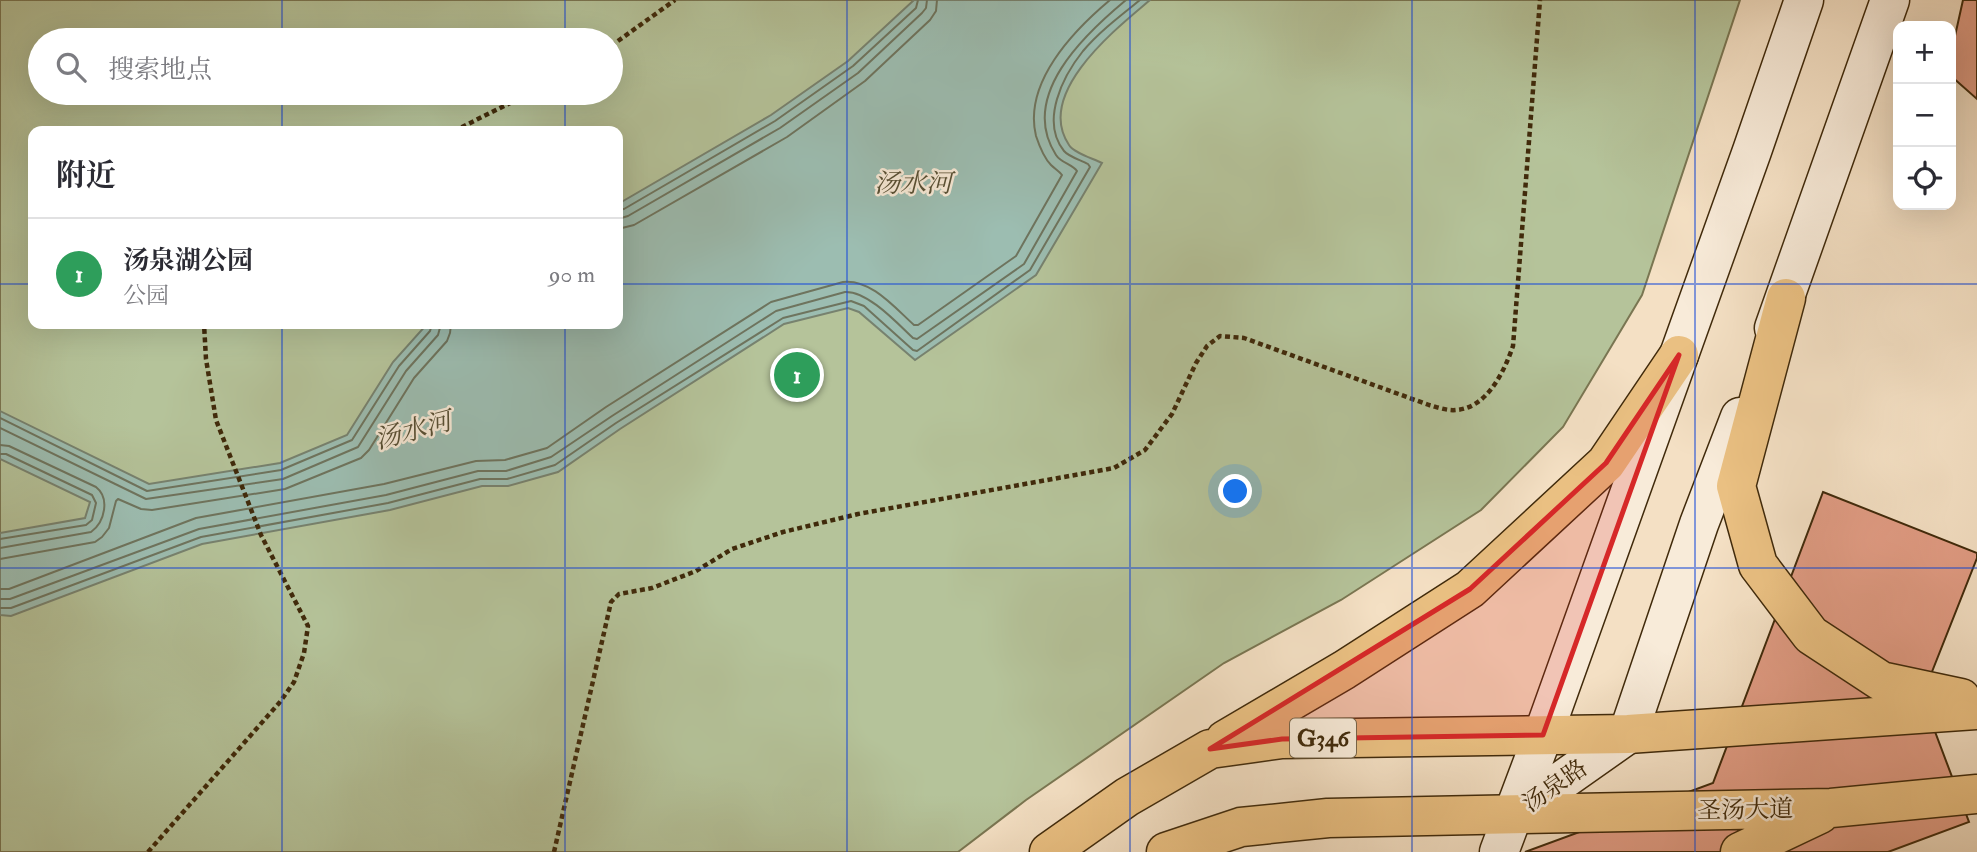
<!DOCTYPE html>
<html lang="zh">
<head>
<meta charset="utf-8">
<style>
  body { margin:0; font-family:"IM FELL Double Pica","Noto Serif SC",serif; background:#f7f7f7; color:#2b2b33 }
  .controls { position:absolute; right:21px; top:21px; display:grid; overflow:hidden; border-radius:14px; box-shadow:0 7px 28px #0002 }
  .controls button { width:63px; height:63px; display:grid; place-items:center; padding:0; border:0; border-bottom:2px solid #e1e1e2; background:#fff; color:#2b2b33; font:35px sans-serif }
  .you { position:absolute; left:1236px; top:492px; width:24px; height:24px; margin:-18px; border:5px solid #fff; border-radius:50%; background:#1a73e8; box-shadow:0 0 0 10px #1a73e833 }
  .badge { display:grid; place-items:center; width:46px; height:46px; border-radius:50%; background:#1a73e8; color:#fff; font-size:23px; font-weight:700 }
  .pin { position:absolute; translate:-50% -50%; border:4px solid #fff; box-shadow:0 2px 7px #0006 }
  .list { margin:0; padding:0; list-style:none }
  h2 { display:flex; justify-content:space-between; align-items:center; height:91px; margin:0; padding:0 28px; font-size:30px }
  h2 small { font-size:23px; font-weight:400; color:#7c7c81 }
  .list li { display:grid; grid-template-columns:46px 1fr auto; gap:21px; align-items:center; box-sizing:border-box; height:112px; padding:0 28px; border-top:2px solid #e1e1e2 }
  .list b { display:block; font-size:26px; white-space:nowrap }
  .list p { margin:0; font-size:23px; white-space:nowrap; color:#7c7c81 }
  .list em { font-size:23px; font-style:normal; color:#7c7c81 }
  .icon { flex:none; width:38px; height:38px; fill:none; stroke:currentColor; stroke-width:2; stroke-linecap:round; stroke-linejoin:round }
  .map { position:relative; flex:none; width:1977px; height:852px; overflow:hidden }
  .search { position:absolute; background:#fff; box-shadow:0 7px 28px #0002; left:28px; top:28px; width:595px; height:77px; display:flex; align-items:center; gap:18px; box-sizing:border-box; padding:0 24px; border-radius:38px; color:#7c7c81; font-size:26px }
  .panel { position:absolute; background:#fff; box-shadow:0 7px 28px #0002; left:28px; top:126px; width:595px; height:203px; border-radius:14px }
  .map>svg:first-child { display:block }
</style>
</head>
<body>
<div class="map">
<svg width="1977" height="852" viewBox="0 0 1977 852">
  <rect width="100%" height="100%" fill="#f4e0c4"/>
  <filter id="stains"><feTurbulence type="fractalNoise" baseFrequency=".00286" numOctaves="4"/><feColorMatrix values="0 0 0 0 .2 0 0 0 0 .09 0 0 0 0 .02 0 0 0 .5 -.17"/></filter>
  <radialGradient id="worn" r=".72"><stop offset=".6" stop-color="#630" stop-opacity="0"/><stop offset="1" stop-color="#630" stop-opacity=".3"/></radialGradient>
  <path fill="#b5c39a" stroke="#7a7652" stroke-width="2" fill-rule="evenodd" d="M0,0H1740L1642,295L1563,427L1481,510L1341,600L1224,663L1026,800L958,852H0ZM40,40H611V93H40ZM33,131H618V324H33Z"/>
  <path fill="#9cbdb1" stroke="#77826f" stroke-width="2" d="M914,0H1150C1117,28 1034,93 1069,145C1074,153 1092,158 1102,163L1036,275L915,360L859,312L848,308L784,324L620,429L558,472L508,486H482L390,510L202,544L11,616L0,615V533L85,518L90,502L0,459V411L149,484L280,463L347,435L393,362L427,324H618V204L771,115L848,61Z"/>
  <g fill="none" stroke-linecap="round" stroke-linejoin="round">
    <path stroke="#6e745e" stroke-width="2" d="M618,210L624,209L775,121L853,66L916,8L918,0
      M618,219L628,216L780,128L858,73L922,13L926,8L927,0
      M618,229L634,225L787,137L865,81L930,20L936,11L937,0
      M0,418L147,491L281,470L352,440L399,366L430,331L432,324
      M0,428L146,499L283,479L358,447L406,371L438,335L441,324
      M0,445L9,446L96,487C110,498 105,522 91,532L0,548
      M0,454H6L92,495L96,503L92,520L86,525L0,539
      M0,559L95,542L102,537L109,528L116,501L118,499L141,509L152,510L285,489L361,458L369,450L414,378L447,341L450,333L451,324
      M0,589H9L196,518L384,484L476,461L505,460L547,448L606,407L771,302L843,282C871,279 894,307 914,325H918L1016,256L1062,175C1059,171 1055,169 1051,165C1044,158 1039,145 1036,136C1023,83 1073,31 1110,0
      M0,599H10L199,529L386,495L478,471H506L551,457L612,416L776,311L845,292C868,291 897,323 913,338L917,339L1024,264L1077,171C1072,164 1061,163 1056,155C1018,96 1085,34 1126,0
      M0,608H11L201,537L388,503L480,479H507L555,465L616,423L783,318L851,301L864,306L913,350L917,351L1030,270L1090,167L1088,164C1081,160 1069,157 1064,151C1040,121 1063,76 1083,51C1099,32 1120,16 1140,0"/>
  </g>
  <path fill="#e19c84" stroke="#402a0b" stroke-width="2" d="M1963,0H1977V99L1951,76V54Z
    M1823,492L1977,553V558L1922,697L1969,822L1888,852H1525L1713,783Z"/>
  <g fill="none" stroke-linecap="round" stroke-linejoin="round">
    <defs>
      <path id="secondary" d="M1774,328L1890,0
        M1513,815L1628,734L1699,524L1740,417
        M1499,852L1543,735L1752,151L1804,0"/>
      <path id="primary" d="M1786,298L1736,486L1758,565L1811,635L1881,681L1961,698
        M1225,740L1344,670L1470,589L1606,463L1679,355
        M1049,852L1127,797L1210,749L1282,739L1628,734L1977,710
        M1166,852L1241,827L1328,818L1831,808L1977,794
        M1740,852L1820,814"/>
    </defs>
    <use href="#secondary" stroke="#402a0b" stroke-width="41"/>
    <use href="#primary" stroke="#402a0b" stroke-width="41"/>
    <path stroke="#402a0b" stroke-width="4.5" stroke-dasharray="5 3.5" stroke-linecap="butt" d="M611,46L675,0
      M454,131L530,93
      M148,852L280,702L294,682L304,653L308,626L261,535L216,420L206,359L204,324
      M554,852L611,602L619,594L652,588L696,571L732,549L783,532L858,514L1114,468L1145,450L1172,414L1196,363L1207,346L1220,336L1244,338L1429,405C1437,407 1447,411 1456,410C1487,408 1504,372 1513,346L1540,0"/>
    <use href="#secondary" stroke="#f8ebd9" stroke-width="38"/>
    <use href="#primary" stroke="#eac082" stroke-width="38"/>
  </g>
  <path fill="#d62828" fill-opacity="0.2" stroke="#d62828" stroke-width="5" stroke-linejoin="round" d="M1679,355L1543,735L1282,739L1210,749L1470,589L1606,463Z"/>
  <path fill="none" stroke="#1d4ed8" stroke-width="2" stroke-opacity="0.55" d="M282,0V40M565,0V40M847,0V852M1130,0V852M1412,0V852M1695,0V852M282,93V131M565,93V131M0,284H33M618,284H1977M282,324V852M565,324V852M0,568H1977"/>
  <g text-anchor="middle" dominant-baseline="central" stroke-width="5" stroke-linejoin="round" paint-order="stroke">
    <rect fill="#f8ebd9" stroke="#776449" stroke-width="2" x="1290" y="718.5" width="66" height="39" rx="5"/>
    <g font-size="23" font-weight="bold" fill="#402a0b">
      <text x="1323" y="738">G346</text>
    </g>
    <g font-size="24" fill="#402a0b" stroke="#f8ebd9">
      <text transform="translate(1555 786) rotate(-35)">汤泉路</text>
      <text transform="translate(1745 810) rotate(-1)">圣汤大道</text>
    </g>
    <g font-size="26" font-style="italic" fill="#574f34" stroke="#f8ebd9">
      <text x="913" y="184">汤水河</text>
      <text transform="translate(413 431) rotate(-15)">汤水河</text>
    </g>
  </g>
  <rect width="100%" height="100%" filter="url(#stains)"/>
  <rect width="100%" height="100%" fill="url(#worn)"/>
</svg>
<div class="controls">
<button>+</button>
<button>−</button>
<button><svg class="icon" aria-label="locate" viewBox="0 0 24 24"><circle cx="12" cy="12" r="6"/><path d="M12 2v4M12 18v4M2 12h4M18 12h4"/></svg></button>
</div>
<div class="you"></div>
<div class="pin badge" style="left:797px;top:375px;background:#2e9e5b">1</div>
<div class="search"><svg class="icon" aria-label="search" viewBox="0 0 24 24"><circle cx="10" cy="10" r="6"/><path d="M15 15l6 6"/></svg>搜索地点</div>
<section class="panel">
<h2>附近<small></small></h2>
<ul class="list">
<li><span class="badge" style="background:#2e9e5b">1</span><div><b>汤泉湖公园</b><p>公园</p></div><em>90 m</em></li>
</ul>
</section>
</div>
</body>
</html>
